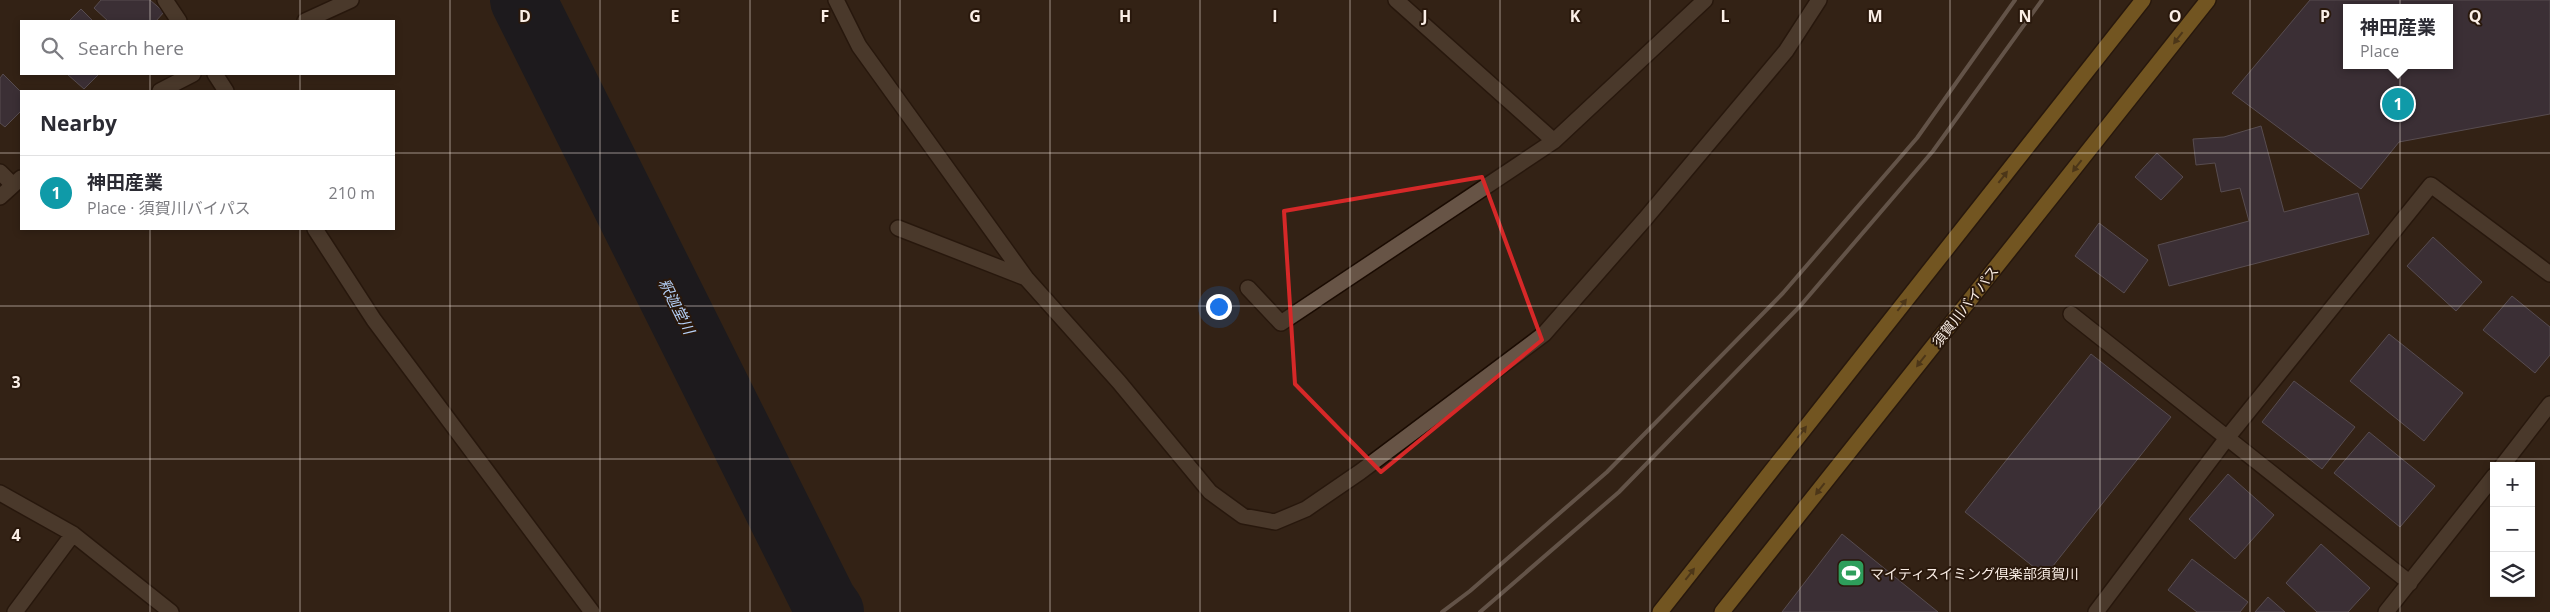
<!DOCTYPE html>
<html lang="en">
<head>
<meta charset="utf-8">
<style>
  body { margin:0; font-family:"Open Sans","Noto Sans JP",sans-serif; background:#f2f2f3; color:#2b2b33 }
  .controls { position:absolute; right:15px; bottom:15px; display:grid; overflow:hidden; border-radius:0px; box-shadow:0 2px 8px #0003 }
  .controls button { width:45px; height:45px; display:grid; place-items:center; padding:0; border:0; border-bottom:1px solid #e1e1e2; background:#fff; color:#2b2b33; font:25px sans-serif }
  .you { position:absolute; left:1218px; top:306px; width:18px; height:18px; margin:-12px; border:4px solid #fff; border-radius:50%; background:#1a73e8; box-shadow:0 0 0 8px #1a73e833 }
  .badge { display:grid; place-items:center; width:32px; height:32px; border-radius:50%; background:#111827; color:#fff; font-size:16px; font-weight:700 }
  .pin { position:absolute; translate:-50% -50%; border:2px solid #fff; box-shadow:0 1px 5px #0006 }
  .popup { position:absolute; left:2343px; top:4px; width:110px; height:65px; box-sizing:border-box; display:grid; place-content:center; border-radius:0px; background:#fff; filter:drop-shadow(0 1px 4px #0005); font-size:16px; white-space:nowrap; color:#7c7c81 }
  .popup b { font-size:19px; color:#2b2b33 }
  .popup::after { content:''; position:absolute; left:50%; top:100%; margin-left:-10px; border:10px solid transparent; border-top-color:#fff }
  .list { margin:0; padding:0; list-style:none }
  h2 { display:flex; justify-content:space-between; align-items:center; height:65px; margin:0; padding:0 20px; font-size:21px }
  h2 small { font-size:16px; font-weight:400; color:#7c7c81 }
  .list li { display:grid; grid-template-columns:32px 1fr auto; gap:15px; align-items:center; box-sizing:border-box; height:75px; padding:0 20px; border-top:1px solid #e1e1e2 }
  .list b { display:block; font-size:19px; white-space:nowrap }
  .list p { margin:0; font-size:16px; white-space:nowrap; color:#7c7c81 }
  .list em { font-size:16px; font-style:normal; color:#7c7c81 }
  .icon { flex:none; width:28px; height:28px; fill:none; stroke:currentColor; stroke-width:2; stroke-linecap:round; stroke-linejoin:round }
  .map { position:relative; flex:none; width:2550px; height:612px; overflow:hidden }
  .search { position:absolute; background:#fff; box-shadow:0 2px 8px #0003; left:20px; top:20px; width:375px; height:55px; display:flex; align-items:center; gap:12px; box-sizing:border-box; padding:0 18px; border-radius:0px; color:#7c7c81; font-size:19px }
  .panel { position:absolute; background:#fff; box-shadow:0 2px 8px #0003; left:20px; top:90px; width:375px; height:140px; border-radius:0px }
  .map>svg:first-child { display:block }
</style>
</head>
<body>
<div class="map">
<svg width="2550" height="612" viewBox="0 0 2550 612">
  <rect width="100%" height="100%" fill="#332215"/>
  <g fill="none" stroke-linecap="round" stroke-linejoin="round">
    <path stroke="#031126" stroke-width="66" d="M523,0L824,602L831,612"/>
  </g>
  <path fill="#453e5b" stroke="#837e95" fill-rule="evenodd" d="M101,0H150L164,12L156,21H108L94,8Z
    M2310,0H2550V114L2399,142L2361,189L2232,93ZM2347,8H2449V65H2347Z
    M81,9L93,21H69Z
    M3,74L21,92V111L5,127L0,123V78Z
    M67,74H99L84,89Z
    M2261,126L2284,212L2358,193L2369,234L2169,286L2158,245L2249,221L2240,188L2221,192L2215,163L2196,165L2193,139L2224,137Z
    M2157,153L2183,177L2161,200L2135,177Z
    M2099,223L2148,260L2124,293L2075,256Z
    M2433,237L2482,282L2456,311L2407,266Z
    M2512,296L2550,327V355L2535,373L2483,330Z
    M2389,334L2463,393L2424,441L2350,381Z
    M2091,354L2171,417L2045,576L1965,512Z
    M2294,381L2355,427L2322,469L2262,422Z
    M2369,432L2435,486L2400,527L2334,473Z
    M2228,474L2274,515L2235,559L2189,519Z
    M1842,534L1938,612H1782Z
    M2321,544L2370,588L2348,612H2317L2286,583Z
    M2192,559L2248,602L2240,612H2197L2168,590Z
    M2268,597L2285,612H2255Z"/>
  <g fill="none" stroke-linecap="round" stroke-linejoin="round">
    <defs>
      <path id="minor" d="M165,0L179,21
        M836,0L859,46L1026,278L1119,382L1210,492L1243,516L1275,522L1306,509L1360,472L1544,334L1645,219L1786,51L1819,0
        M1396,0L1554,141
        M215,74L226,91
        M0,172L12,184
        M898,228L1026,278
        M315,229L374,320L592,612
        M1248,288L1281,323L1554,141L1705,0
        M2071,314L2410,583
        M2502,466L2550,404
        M0,493L73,534L171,612
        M15,612L73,534
        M2096,612L2227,438L2431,185L2550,274
        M2386,612L2494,476"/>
      <path id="tertiary" d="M305,21L351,0
        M160,91L193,74
        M0,197L21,178"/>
      <path id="trunk" d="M1660,612L2143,0
        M1722,612L2208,0"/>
    </defs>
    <use href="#minor" stroke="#1a0b02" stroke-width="18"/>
    <use href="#tertiary" stroke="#1a0b02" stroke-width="18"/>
    <use href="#trunk" stroke="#1a0b02" stroke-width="18"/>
    <use href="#minor" stroke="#675446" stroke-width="15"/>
    <use href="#tertiary" stroke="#675446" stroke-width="15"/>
    <use href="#trunk" stroke="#bf922f" stroke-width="15"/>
    <path stroke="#9d8f85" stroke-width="4" d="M1442,612L1470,591L1607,472L1783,293L1917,138L2015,0
      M1480,612L1619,492L1801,305L1933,151L2042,0"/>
  </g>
  <defs><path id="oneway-solid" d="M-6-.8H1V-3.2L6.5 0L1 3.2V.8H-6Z" transform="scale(1.25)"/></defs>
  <g fill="#6c4f1c">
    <use href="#oneway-solid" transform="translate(2178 38) rotate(128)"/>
    <use href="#oneway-solid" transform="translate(2077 166) rotate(128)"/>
    <use href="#oneway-solid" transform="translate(2003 177) rotate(-52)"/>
    <use href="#oneway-solid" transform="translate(1902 305) rotate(-52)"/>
    <use href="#oneway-solid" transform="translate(1921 361) rotate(128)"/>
    <use href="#oneway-solid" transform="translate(1802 432) rotate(-52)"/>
    <use href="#oneway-solid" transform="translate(1820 489) rotate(128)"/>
    <use href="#oneway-solid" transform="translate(1690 574) rotate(-52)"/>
  </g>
  <path d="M0 0H2550V612H0ZM1482,177L1542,340L1381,472L1295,384L1284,211Z" fill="#332215" fill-opacity=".55" fill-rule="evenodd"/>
  <path fill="none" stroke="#d62828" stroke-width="4" stroke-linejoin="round" d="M1482,177L1542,340L1381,472L1295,384L1284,211Z"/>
  <path fill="none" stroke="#faeee6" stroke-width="1" stroke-opacity="0.55" d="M150,0V21M300,0V21M450,0V612M600,0V612M750,0V612M900,0V612M1050,0V612M1200,0V612M1350,0V612M1500,0V612M1650,0V612M1800,0V612M1950,0V612M2100,0V612M2250,0V612M2400,0V612M150,74V91M300,74V91M0,153H21M394,153H2550M150,229V612M300,229V612M0,306H2550M0,459H2550"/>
  <defs>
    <symbol id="stadium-square" viewBox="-11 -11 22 22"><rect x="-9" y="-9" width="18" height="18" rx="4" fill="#2e9e5b" stroke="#29180c"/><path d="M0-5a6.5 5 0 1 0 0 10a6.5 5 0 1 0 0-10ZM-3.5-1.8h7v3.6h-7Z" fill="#fff"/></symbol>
  </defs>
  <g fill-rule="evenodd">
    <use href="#stadium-square" x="1835" y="557" width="32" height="32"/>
  </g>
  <g text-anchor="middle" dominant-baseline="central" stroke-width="4" stroke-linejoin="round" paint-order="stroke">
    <g font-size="14" fill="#faeee6" stroke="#29180c">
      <text transform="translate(1965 306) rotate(-52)">須賀川バイパス</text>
    </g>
    <g font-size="14" fill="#faeee6" stroke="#29180c" text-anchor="start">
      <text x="1870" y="573">マイティスイミング倶楽部須賀川</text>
    </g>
    <g font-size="15" font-style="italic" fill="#b5d1f8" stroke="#29180c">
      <text transform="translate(677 306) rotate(63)">釈迦堂川</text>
    </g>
  </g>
  <g font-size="16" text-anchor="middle" font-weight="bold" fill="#faeee6" stroke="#29180c" stroke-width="4" stroke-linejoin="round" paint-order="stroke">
    <text x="525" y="22">D</text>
    <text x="675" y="22">E</text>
    <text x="825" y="22">F</text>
    <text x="975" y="22">G</text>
    <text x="1125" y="22">H</text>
    <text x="1275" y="22">I</text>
    <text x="1425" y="22">J</text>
    <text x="1575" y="22">K</text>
    <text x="1725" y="22">L</text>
    <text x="1875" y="22">M</text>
    <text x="2025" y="22">N</text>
    <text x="2175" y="22">O</text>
    <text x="2325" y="22">P</text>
    <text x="2475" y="22">Q</text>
    <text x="16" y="388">3</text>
    <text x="16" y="541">4</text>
  </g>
</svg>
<div class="controls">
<button>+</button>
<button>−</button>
<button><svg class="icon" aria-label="layers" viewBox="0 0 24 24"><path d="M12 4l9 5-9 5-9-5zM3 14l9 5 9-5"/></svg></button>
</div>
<div class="you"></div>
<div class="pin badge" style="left:2398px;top:104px;background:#0f9aa8">1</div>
<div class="popup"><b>神田産業</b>Place</div>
<div class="search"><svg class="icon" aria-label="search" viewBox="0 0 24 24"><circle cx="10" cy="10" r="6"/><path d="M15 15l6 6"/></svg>Search here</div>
<section class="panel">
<h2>Nearby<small></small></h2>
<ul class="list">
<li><span class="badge" style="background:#0f9aa8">1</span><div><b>神田産業</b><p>Place · 須賀川バイパス</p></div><em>210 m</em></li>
</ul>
</section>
</div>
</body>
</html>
